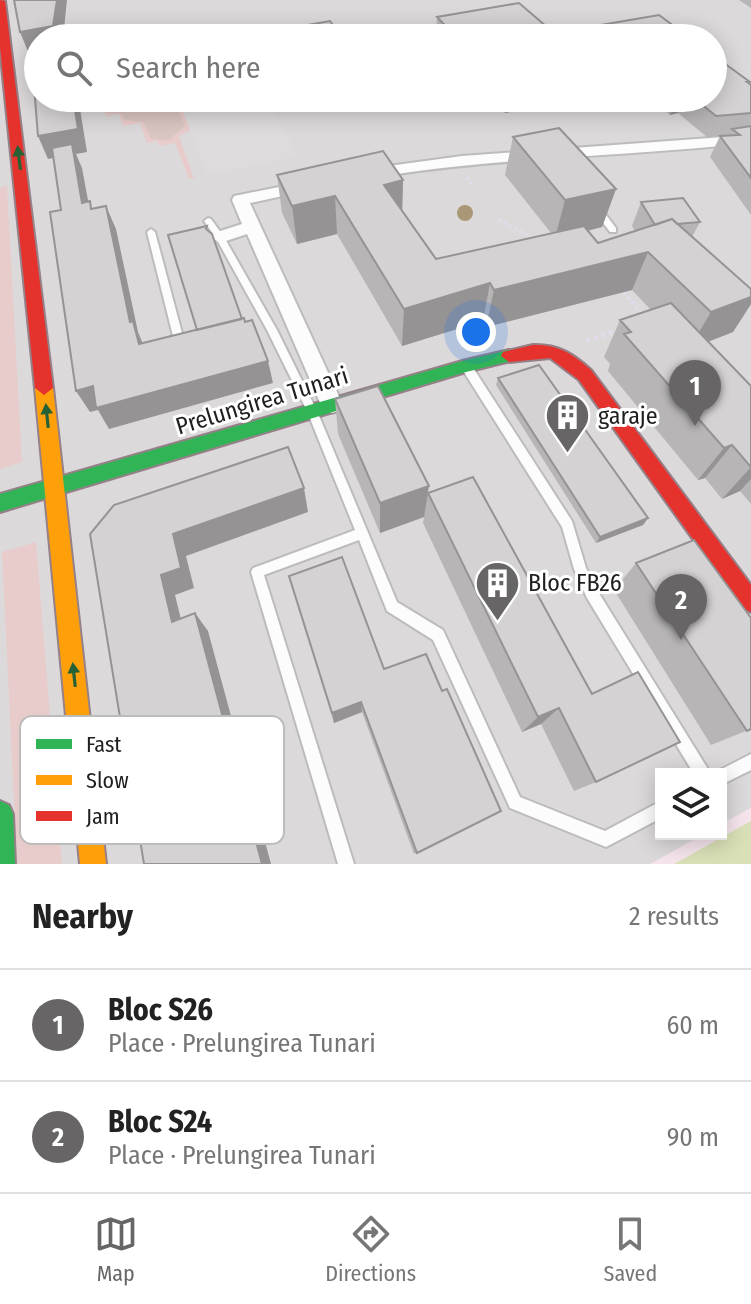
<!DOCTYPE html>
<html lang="en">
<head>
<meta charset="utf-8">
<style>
  body { margin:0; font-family:"Fira Sans Condensed",sans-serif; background:#f2f2f2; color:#222 }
  .controls { position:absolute; right:24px; bottom:24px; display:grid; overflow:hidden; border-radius:0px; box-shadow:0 4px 20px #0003 }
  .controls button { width:72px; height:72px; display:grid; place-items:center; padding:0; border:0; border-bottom:2px solid #e0e0e0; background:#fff; color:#222; font:40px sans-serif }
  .you { position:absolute; left:476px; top:332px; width:28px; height:28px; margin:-20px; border:6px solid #fff; border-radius:50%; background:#1a73e8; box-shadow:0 0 0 12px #1a73e833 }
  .badge { display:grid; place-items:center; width:52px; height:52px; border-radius:50%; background:#676566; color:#fff; font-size:26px; font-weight:700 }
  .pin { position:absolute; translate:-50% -66px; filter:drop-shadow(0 2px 4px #0008) }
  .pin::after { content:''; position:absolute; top:42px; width:28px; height:24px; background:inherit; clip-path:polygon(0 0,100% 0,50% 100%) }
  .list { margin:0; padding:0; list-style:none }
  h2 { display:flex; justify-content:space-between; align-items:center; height:104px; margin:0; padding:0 32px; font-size:34px }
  h2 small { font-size:26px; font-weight:400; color:#767676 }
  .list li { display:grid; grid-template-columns:52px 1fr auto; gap:24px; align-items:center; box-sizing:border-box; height:112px; padding:0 32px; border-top:2px solid #e0e0e0 }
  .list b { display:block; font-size:30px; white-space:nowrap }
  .list p { margin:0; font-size:26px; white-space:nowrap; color:#767676 }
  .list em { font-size:26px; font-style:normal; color:#767676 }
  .icon { flex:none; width:44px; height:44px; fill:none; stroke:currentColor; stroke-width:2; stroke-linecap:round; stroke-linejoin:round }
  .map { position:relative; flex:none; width:751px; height:864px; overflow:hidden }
  .search { position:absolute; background:#fff; box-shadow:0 4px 20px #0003; left:24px; right:24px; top:24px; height:88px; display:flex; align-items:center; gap:20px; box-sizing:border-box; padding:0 28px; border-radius:44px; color:#767676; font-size:30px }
  .sheet { height:328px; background:#fff }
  nav { display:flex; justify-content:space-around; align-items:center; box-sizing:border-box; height:112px; border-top:2px solid #e0e0e0; background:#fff; font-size:22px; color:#767676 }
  nav a { display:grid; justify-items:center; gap:4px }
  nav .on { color:#676566 }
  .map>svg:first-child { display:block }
</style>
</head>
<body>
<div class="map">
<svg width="751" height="864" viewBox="0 0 751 864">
  <rect width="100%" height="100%" fill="#ede8eb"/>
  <path fill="#dcd9db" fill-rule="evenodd" d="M0,0H751V864H0ZM38,38H713V98H38ZM661,774H721V834H661Z"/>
  <path fill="#f5e4ec" d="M751,808V864H650L704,834H721V824Z"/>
  <path fill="#e8cccb" d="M38,85V98L67,104L98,98H178L190,130L179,136L194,178L189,179L175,143L159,146L158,141L147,143L140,123L123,126L119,114L106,117L101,99L36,111L32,86Z
    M7,186L22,462L0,469V188Z
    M36,542L62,864H17L2,552Z"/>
  <path fill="#dac6c1" d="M106,98H173L185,126L169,140L151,139L143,122L124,120L123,114L107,113Z"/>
  <path fill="#d9dfb6" d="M751,821V864H674Z"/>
  <path fill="#dddbdc" d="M178,98H267L298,156L207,175Z"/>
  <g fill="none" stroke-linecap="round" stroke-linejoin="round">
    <defs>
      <path id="lane" d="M597,206L600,207L616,228V232H610L594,211L593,209Z
        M208,218L211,219L224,237L277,330L317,411L397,602L443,630L520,797L605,831L661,801V818L606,847L510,808L433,640L387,611L359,540L264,575L354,864H338L251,572L253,568L355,530L307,411L267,330L216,238L204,221Z
        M151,229L155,232L186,348L181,352L176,348L147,232Z
        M466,362L470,363L572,521L586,568L597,590L711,774H694L587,598L574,569L562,527L462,369L461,366L462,363Z
        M751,754V770L721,785V774H715L716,772Z"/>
      <path id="street" d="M751,135V143C623,157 493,157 366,179L358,174L366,169L462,156Z
        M309,181L315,183V189L250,203L343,405L340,411L332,413L324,411L321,405L247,234L220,243L211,237L214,233L242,224L232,200L234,196Z"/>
      <path id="fast" d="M509,350L517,356L515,360L466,372L0,512V494L466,360Z
        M0,801L9,805L13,814L15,864H0Z"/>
      <path id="slow" d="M44,381L53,388L106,864H80L35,388Z"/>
      <path id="jam" d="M0,0L5,1L53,388L44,395L35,388L0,47Z
        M533,345C558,344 573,354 591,370L751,585V612L743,609L579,380L550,358L509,362L501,356L503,352Z"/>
    </defs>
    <use href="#lane" stroke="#bdbbbc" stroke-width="4"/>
    <use href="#street" stroke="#bdbbbc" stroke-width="4"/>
    <use href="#fast" stroke="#968188" stroke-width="4"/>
    <use href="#slow" stroke="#968188" stroke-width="4"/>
    <use href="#jam" stroke="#968188" stroke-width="4"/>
    <path stroke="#e4dae9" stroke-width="4" stroke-dasharray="3 3" stroke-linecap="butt" d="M467,177L474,188
      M498,220L537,240
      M620,288L639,310L641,319"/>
    <path stroke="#e4dae9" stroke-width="5" stroke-dasharray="4 4" stroke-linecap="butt" d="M586,341L619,330"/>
    <use href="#lane" fill="#fcfcfc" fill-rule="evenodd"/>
    <use href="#street" fill="#fcfcfc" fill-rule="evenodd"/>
    <use href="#fast" fill="#30b455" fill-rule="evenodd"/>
    <use href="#slow" fill="#ff9f0a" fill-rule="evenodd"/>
    <use href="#jam" fill="#e5322d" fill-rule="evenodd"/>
  </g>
  <circle fill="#aa9775" cx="465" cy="213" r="8"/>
  <path fill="#b7b5b6" d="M739,0H751V8Z
    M437,17L554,33L690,38H436Z
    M749,84L751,85V215L710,157L720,136L729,135L707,137L678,113L670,115L651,98H713Z
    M491,98H537L536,107L505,113Z
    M513,137L616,189L602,227L588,231L598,243L635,231L632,226L641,202L700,222L692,237L751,289V304L733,332L708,342L751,386V504L740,491L722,499L705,478L698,480L608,371L610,364L604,357L620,320L651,310L632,290L486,327L483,321L402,346L337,234L297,244L282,213L277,175L403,180L402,211L436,259L551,233L505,175Z
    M498,378L648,518L643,525L596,543L496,385Z
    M335,399L428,493L473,477L596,782L574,791L541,724L522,732L423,523L424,517L380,533L338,434Z
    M636,563L751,729L711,745L614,590Z
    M289,576L384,669L442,691L501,811L414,854L362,712L334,723Z"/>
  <path fill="#959394" d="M57,0H67L63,38H38V52L29,54L20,32Z
    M73,98H77L79,103L87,152L76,154L82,168L93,227L82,203L74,154L48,159L38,136Z
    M508,98H537L536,107L505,113Z
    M677,98H684L678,113L670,115Z
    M403,180L402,219L384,185Z
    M616,189L602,227L555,238L565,200Z
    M335,196L337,234L297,244L292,206Z
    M106,206L116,229L138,332L143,344H139L130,322Z
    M648,252L632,290L486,327L494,290Z
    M490,283L483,321L402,346L404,309Z
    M751,297V304L733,332L689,349L711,312Z
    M268,361L273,383L109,429L98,410L90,412L76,391L93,386Z
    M732,445L705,478L698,480L724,448Z
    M751,467V479L740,491L722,499Z
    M429,486L424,517L380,533V503Z
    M304,488L308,512L186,556L194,588L175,595L186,640L172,622L161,575L173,534Z
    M648,518L643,525L596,543L600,537Z
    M195,613L208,631L271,864H262Z
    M361,702L362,712L334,723L332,713Z
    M559,708L541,724L522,732L538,717Z"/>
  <path fill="#d5d2d4" stroke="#959394" stroke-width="2" d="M14,0H57L53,26L20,32Z
    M519,3L554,33L659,15L690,38H457L437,17Z
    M330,21L342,38H229L302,26Z
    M713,55L750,82H747L751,85V113L716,116L694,98H713Z
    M34,86H38V98H73L78,129L38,136Z
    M751,126V178L720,136L740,135L732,129Z
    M559,128L616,189L565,200L513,137Z
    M72,144L82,203L90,201L91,209L106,206L130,322L133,321L139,344L244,318L245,322L252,320L268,361L96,408L93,386L76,391L50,212L61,210L52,148Z
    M383,151L403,180L384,185L436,259L584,226L598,243L672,219L751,289V297L711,312L648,252L494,290L490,283L404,309L335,196L292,206L277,175Z
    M683,198L700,222L677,224L672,219L655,225L641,202Z
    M207,226L206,229L212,234L242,319L197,330L168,235Z
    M671,303L751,386V467L732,445L724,448L624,334L631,332L620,320Z
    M539,365L648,518L600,537L498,378Z
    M378,386L429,486L380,503L335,399Z
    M288,447L304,488L173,534L181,568L161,575L172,622L195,613L262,864H144L90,534L114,505Z
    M473,477L592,694L638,672L680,742L596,782L559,708L538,717L428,493Z
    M694,540L751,618V729L747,731L636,563Z
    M342,557L384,669L426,654L442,691L447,689L501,811L417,853L361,702L332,713L289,576Z"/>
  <defs><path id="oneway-solid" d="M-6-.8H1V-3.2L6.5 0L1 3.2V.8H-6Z" transform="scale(2)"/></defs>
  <g fill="#276237">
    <use href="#oneway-solid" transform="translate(19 158) rotate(-97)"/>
    <use href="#oneway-solid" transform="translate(47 416) rotate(-96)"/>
    <use href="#oneway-solid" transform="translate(74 675) rotate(-96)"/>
  </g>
  <defs>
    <symbol id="building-pin" viewBox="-11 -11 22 30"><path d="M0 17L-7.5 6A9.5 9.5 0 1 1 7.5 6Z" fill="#676566" stroke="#fff"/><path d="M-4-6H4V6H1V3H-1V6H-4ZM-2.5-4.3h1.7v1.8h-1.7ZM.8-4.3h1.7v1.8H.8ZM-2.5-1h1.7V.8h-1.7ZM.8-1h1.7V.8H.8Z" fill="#fff"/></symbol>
  </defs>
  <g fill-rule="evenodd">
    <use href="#building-pin" x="542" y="390" width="51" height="69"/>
    <use href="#building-pin" x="472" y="558" width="51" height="69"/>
  </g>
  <g text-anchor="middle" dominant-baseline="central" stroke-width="6" stroke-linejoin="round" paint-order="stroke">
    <g font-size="24" fill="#1f1f1f" stroke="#fff">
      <text transform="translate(262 401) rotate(-17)">Prelungirea Tunari</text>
    </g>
    <g font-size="24" fill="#1f1f1f" stroke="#fff" text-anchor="start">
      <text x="598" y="416">garaje</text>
      <text x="528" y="583">Bloc FB26</text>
    </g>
  </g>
  <rect x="20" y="716" width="264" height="128" rx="12" fill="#fff" stroke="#bcbcbc" stroke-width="2"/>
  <rect x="36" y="739" width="36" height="10" fill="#30b455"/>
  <rect x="36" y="775" width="36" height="10" fill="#ff9f0a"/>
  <rect x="36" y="811" width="36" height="10" fill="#e5322d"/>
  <g font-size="22" fill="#1f1f1f">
    <text x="86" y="752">Fast</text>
    <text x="86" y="788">Slow</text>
    <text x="86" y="824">Jam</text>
  </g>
</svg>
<div class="controls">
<button><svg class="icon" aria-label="layers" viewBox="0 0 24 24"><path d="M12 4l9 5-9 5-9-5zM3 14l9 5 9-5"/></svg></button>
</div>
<div class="you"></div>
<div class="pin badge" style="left:695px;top:426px">1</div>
<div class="pin badge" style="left:681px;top:640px">2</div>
<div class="search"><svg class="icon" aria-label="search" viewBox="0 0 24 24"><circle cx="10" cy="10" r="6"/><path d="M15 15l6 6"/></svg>Search here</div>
</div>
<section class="sheet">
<h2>Nearby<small>2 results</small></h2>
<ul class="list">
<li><span class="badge">1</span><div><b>Bloc S26</b><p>Place · Prelungirea Tunari</p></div><em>60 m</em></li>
<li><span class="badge">2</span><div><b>Bloc S24</b><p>Place · Prelungirea Tunari</p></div><em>90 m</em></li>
</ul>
</section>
<nav>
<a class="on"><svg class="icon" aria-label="map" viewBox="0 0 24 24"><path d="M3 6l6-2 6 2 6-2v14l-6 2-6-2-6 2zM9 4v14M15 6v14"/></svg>Map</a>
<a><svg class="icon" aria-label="directions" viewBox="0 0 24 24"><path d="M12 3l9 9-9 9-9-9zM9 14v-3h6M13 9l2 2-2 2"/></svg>Directions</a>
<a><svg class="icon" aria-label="saved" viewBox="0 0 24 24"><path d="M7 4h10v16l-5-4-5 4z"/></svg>Saved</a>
</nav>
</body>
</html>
